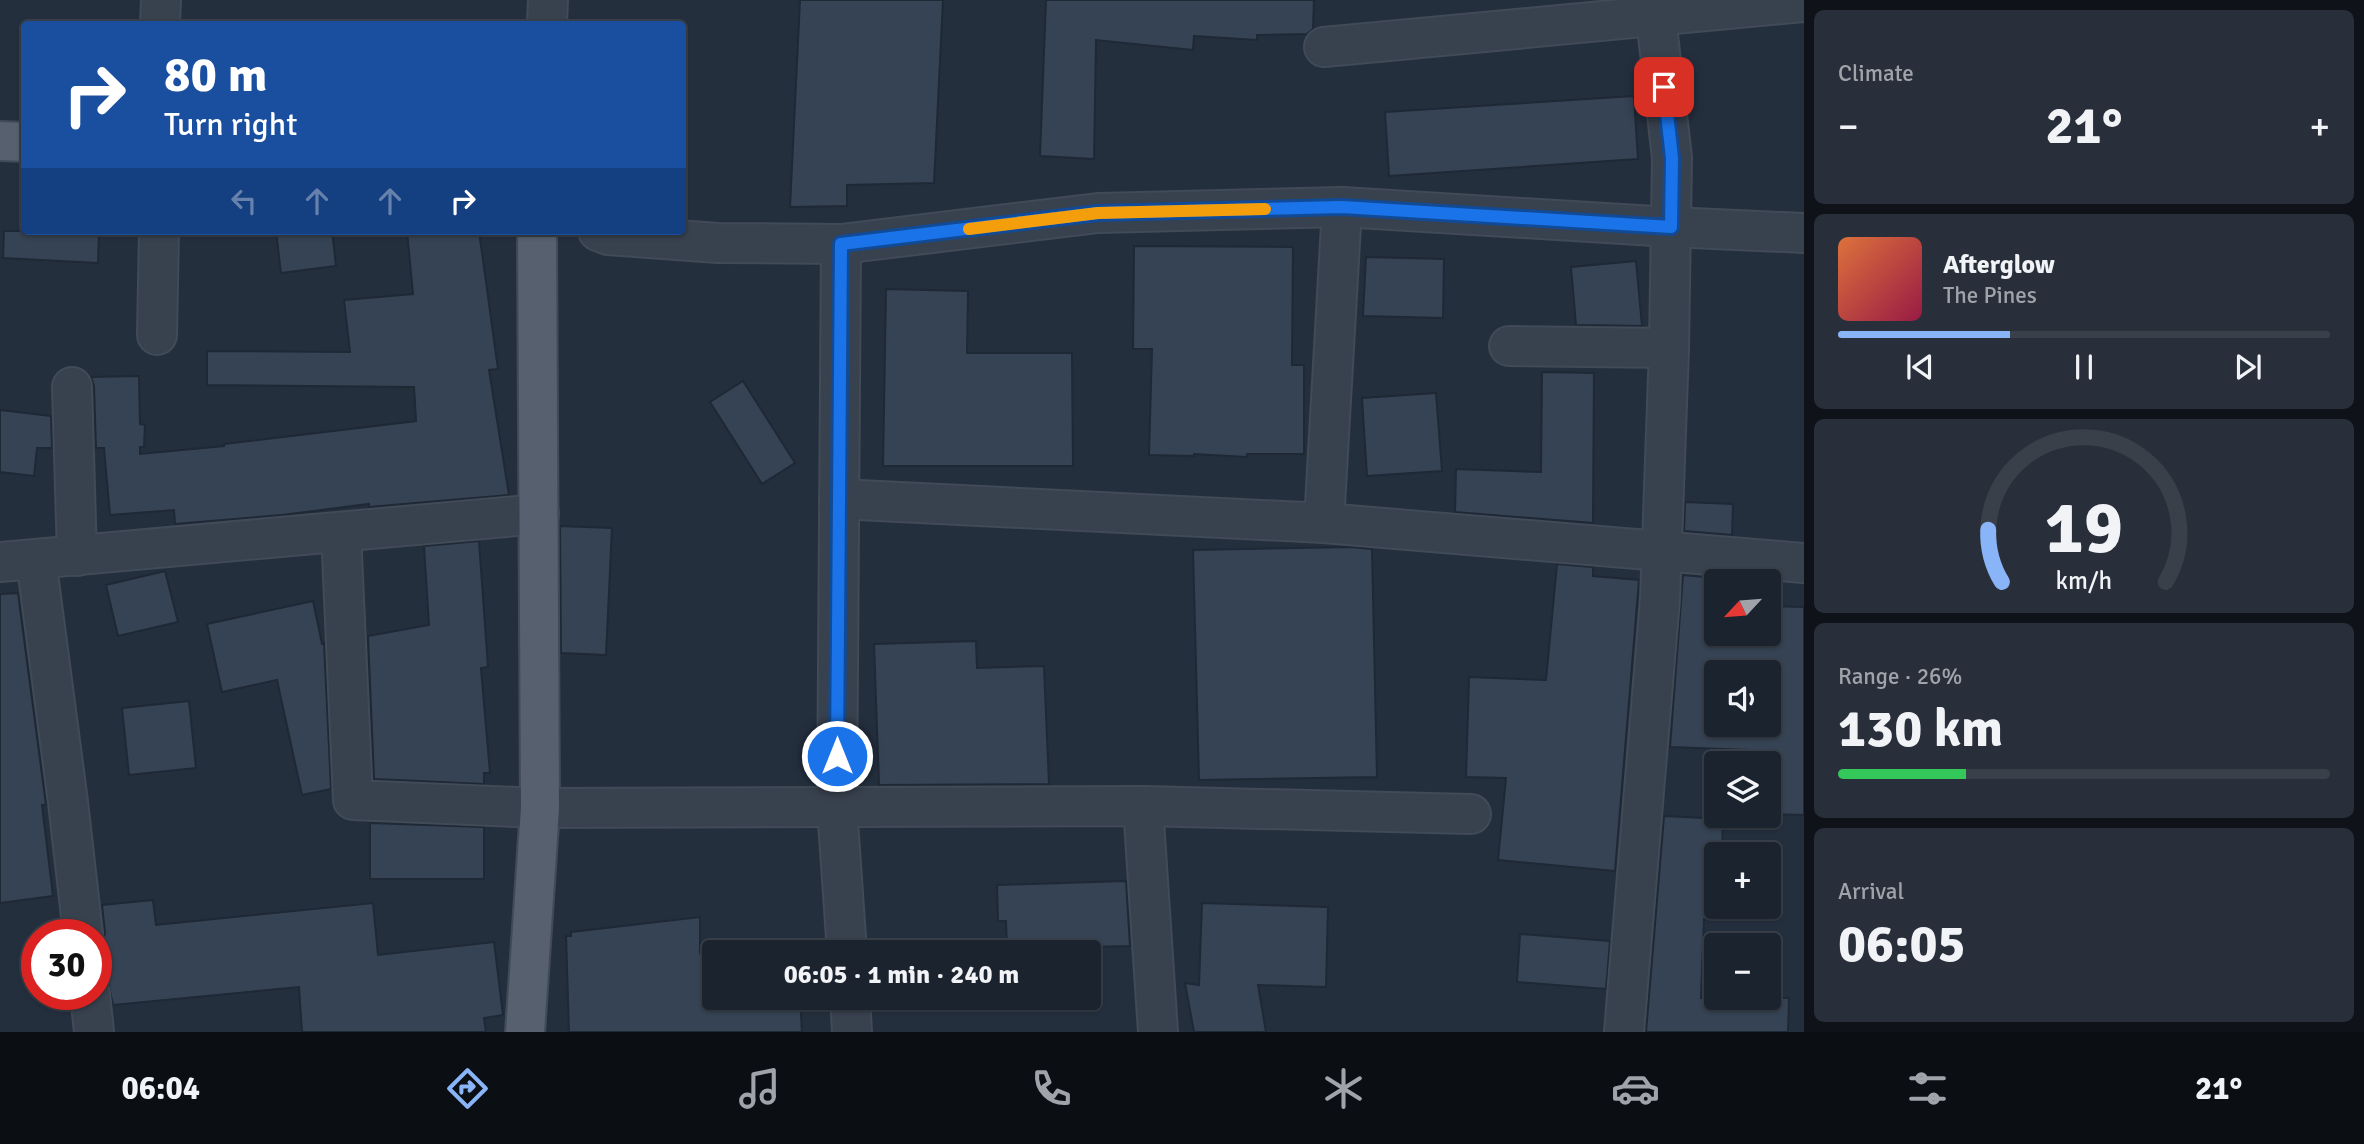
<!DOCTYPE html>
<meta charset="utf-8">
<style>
:root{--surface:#1b232e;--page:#282f3a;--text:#f1f3f6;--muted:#a0a4aa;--line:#39404a;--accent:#8ab4f8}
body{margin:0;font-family:Signika,sans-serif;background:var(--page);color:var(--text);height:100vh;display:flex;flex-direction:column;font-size:26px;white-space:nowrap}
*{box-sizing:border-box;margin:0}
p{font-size:23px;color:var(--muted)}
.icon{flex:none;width:38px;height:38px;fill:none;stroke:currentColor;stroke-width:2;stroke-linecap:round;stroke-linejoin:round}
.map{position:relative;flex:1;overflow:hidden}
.side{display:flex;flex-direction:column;gap:10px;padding:10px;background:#0f1319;width:560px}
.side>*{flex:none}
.top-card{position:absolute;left:21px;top:21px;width:665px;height:214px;border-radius:7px;box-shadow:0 2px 5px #0004,0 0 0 2px var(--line);background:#1a4fa0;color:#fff;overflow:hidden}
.needle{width:46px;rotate:244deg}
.controls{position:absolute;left:1704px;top:569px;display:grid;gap:14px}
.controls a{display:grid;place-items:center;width:77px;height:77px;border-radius:7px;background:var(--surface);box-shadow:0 2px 5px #0004,0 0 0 2px var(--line);font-size:35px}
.speed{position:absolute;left:21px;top:919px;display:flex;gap:14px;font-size:35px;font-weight:700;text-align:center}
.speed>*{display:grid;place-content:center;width:91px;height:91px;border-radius:50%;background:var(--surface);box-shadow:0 2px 5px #0004,0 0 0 2px var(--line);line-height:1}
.speed .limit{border:10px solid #d22;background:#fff;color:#111}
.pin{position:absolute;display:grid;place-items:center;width:60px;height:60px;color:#fff;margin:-30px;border-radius:14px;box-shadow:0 4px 10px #0006}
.me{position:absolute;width:77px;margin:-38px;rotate:0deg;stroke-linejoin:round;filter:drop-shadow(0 0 5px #0008)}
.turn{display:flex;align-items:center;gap:24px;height:147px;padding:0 28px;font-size:32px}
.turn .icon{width:91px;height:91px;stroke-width:2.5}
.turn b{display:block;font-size:49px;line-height:60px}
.lanes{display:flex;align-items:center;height:66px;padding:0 28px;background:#0003;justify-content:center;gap:35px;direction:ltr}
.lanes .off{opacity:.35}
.big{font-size:52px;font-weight:700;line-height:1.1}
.side .tile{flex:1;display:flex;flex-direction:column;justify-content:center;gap:10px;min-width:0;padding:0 24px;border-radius:10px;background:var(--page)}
.side .dial{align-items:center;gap:0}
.dial svg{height:182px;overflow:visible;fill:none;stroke:var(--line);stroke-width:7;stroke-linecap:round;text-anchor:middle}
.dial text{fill:var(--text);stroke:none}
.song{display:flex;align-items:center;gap:21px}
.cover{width:84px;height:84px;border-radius:10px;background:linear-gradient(135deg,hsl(20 70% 55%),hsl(340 70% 35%))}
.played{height:7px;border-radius:4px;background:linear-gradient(90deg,var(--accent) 35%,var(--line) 35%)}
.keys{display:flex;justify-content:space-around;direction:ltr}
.heat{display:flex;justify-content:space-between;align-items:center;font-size:38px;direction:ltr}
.charge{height:10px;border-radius:5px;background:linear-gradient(90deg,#34c759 26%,var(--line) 0)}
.trip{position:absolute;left:702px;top:940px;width:399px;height:70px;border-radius:7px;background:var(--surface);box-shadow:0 2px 5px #0004,0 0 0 2px var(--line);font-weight:700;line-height:70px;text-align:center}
.tab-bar{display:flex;height:112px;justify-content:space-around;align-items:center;background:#0b0e12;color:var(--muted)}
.tab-bar .icon{width:49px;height:49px}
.tab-bar .active{color:var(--accent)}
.tab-bar b{font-size:32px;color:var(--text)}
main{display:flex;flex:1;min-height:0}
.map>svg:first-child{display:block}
.building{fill:#364354;stroke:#1f2835;stroke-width:2;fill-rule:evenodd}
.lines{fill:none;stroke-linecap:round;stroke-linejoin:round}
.minor-casing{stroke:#414a57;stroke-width:42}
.major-casing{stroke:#414a57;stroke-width:42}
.minor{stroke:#38414e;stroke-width:38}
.major{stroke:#56606e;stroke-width:38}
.route-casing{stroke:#114b97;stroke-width:18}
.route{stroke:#1a73e8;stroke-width:12}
.slow{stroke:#f59e0b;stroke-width:12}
</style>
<main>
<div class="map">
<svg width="1804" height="1032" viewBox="0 0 1804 1032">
<rect width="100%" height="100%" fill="#242f3e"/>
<!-- building -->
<g class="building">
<path d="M 800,0 L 943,0 L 934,183 L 847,185 L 847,206 L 790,207 Z"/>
<path d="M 1046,0 L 1314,0 L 1313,29 L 1307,34 L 1257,35 L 1257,40 L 1194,36 L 1193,50 L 1096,40 L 1094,159 L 1040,156 Z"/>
<path d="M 1634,96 L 1638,159 L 1389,176 L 1385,112 Z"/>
<path d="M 4,231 L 99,231 L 98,263 L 3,258 Z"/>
<path d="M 276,231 L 332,231 L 336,266 L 281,273 Z"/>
<path d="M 407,231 L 479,231 L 498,369 L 489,370 L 509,495 L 369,507 L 369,504 L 282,515 L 175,524 L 174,510 L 110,515 L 104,448 L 96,448 L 94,386 L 91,377 L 139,376 L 140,424 L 145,425 L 144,447 L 140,447 L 140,454 L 224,446 L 224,444 L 416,421 L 414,387 L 207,385 L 207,351 L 350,352 L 344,300 L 413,294 Z"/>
<path d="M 1134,246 L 1293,247 L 1292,365 L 1304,365 L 1304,454 L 1247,454 L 1247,457 L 1194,454 L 1194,456 L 1149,455 L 1152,349 L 1133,349 Z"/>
<path d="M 1366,257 L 1444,259 L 1443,318 L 1363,316 Z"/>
<path d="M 1636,261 L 1642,326 L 1576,325 L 1571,267 Z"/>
<path d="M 886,289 L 968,291 L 967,353 L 1072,353 L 1073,466 L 883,466 Z"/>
<path d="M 1542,372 L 1594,373 L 1593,523 L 1455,512 L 1456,469 L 1541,472 Z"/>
<path d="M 743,381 L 795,463 L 762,484 L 710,402 Z"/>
<path d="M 1436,393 L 1442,471 L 1367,476 L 1362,398 Z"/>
<path d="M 0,410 L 51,416 L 52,448 L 37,448 L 34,476 L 0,472 Z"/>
<path d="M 1685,502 L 1733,504 L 1732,535 L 1684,531 Z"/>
<path d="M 560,526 L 612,528 L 606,655 L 561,653 Z"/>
<path d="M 479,541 L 488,667 L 481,668 L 490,773 L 484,773 L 484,784 L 374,779 L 368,636 L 429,625 L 424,546 Z"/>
<path d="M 1351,547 L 1372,549 L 1377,777 L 1199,780 L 1193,550 Z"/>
<path d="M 1557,564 L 1593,567 L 1593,576 L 1639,580 L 1615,871 L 1498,860 L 1506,778 L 1466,777 L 1469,677 L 1546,680 Z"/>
<path d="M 165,571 L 178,622 L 118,636 L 106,585 Z"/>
<path d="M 1683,575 L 1717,578 L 1717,634 L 1769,634 L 1769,606 L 1804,607 L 1804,815 L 1769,814 L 1769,763 L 1748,763 L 1748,750 L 1670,747 ZM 1717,672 L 1769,672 L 1769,724 L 1717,724 Z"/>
<path d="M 18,593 L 46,805 L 42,805 L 53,896 L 0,903 L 0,594 Z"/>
<path d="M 313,601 L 322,644 L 324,643 L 331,789 L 302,795 L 277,680 L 222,692 L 207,624 Z"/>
<path d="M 976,641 L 977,668 L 1044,666 L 1049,784 L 879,785 L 874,644 Z"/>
<path d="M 189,701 L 196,768 L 129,775 L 122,708 Z"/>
<path d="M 1664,816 L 1723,819 L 1722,854 L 1717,854 L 1717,906 L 1720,906 L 1720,920 L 1704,919 L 1701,998 L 1789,998 L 1788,1032 L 1646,1032 Z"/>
<path d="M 370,823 L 484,827 L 484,879 L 370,879 Z"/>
<path d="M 1126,881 L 1130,946 L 1007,949 L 1006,921 L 998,921 L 997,885 Z"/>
<path d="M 153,900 L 156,925 L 373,903 L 378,955 L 494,942 L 503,1015 L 484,1018 L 486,1032 L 302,1032 L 299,987 L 113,1005 L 108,982 L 96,974 L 96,951 L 103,943 L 105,932 L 102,905 Z"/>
<path d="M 1202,903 L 1328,907 L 1326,987 L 1258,985 L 1266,1032 L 1194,1032 L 1185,983 L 1199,985 Z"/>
<path d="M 700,917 L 700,953 L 714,952 L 714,998 L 800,998 L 802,1032 L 569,1032 L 566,936 L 571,936 L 571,932 Z"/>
<path d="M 1520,934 L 1610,941 L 1606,989 L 1517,982 Z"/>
<path d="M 798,949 L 798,952 L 718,952 Z"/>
</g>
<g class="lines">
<defs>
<g id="minor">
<path d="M 160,24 L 161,0"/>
<path d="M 547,24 L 548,0"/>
<path d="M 1324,47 L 1804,2"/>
<path d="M 598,231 L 608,235 L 718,243 L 841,244 L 1098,213 L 1342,207 L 1671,227 L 1804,233"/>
<path d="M 841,244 L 837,807 L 847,952"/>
<path d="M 157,335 L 159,231"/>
<path d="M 1509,346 L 1669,348"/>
<path d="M 72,387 L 77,556"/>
<path d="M 839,499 L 1324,523 L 1804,563"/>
<path d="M 1324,523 L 1342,207"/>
<path d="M 341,532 L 353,800 L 540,808 L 1143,806 L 1471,814"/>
<path d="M 36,559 L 68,802 L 83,934"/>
<path d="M 0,562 L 539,514"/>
<path d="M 1143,806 L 1158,1032"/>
<path d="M 90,994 L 94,1032"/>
<path d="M 850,998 L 852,1032"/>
<path d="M 1624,1032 L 1660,599 L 1669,348 L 1672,158 L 1654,0"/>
</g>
<g id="major">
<path d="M 0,141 L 24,142"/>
<path d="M 525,1032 L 540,808 L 537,231"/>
</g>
</defs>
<!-- minor casing -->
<use href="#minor" class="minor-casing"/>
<!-- major casing -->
<use href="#major" class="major-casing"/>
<!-- minor -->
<use href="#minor" class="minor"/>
<!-- major -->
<use href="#major" class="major"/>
</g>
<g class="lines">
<defs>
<path id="route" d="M 837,756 L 841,244 L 1098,213 L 1342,207 L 1671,227 L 1672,158 L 1664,87"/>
</defs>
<!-- route casing -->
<use href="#route" class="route-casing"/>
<!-- route -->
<use href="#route" class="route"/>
<!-- slow -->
<path class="slow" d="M 969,229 L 1098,213 L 1265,209"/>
</g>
</svg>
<div class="controls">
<a><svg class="needle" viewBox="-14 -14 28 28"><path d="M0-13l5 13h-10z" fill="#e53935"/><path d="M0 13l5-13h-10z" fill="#a0a4aa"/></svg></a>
<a><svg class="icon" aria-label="sound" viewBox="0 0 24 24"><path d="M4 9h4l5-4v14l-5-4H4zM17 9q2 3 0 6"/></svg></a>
<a><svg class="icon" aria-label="layers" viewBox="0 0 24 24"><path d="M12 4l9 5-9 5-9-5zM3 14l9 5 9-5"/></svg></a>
<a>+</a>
<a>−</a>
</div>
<div class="speed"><div class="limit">30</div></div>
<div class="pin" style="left:1664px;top:87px;background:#d93025"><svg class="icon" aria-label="arrive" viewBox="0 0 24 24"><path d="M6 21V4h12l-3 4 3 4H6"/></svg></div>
<svg class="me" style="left:837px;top:756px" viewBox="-20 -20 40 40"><circle r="17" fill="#1a73e8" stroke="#fff" stroke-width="3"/><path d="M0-11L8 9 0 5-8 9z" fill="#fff"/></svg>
<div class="trip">06:05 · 1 min · 240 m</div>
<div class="top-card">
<div class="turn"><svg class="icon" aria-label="right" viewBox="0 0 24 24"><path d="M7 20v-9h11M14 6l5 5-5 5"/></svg><div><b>80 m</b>Turn right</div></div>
<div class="lanes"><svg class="icon off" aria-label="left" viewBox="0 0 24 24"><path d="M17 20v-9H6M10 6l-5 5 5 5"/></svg><svg class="icon off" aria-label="ahead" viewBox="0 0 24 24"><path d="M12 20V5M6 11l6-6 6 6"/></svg><svg class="icon off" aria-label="ahead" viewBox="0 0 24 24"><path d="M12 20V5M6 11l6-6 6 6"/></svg><svg class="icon" aria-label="right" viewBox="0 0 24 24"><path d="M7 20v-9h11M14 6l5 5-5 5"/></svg></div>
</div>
</div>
<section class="side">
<div class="tile"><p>Climate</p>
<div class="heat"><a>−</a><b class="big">21°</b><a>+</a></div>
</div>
<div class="tile">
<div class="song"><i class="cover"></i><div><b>Afterglow</b><p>The Pines</p></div></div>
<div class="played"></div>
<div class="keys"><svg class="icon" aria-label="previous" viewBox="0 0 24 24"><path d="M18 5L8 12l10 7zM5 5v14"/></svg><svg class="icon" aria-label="pause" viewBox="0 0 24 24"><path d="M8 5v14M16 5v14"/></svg><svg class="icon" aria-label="next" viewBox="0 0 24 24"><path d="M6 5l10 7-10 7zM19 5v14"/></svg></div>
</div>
<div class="tile dial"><svg viewBox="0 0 100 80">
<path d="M14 69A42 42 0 1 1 86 69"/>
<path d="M14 69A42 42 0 0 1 8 46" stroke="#8ab4f8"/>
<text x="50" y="56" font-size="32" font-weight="700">19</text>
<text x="50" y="72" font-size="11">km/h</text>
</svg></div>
<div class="tile"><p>Range · 26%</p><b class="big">130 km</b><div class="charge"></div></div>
<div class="tile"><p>Arrival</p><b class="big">06:05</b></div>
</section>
</main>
<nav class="tab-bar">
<b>06:04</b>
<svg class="icon active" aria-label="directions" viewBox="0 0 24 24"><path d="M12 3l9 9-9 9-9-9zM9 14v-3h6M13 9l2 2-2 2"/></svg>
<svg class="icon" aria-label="music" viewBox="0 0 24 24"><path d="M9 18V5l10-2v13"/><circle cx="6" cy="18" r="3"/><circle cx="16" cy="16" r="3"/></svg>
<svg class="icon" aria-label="phone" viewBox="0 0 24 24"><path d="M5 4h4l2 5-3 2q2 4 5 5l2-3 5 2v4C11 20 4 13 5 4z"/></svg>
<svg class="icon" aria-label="climate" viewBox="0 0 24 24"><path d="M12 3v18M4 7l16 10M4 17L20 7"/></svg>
<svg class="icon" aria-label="car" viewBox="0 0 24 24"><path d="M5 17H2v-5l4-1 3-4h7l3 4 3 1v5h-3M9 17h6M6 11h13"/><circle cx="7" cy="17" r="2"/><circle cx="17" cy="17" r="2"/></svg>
<svg class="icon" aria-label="filters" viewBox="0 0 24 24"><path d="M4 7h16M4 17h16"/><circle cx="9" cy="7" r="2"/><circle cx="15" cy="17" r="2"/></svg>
<b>21°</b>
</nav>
